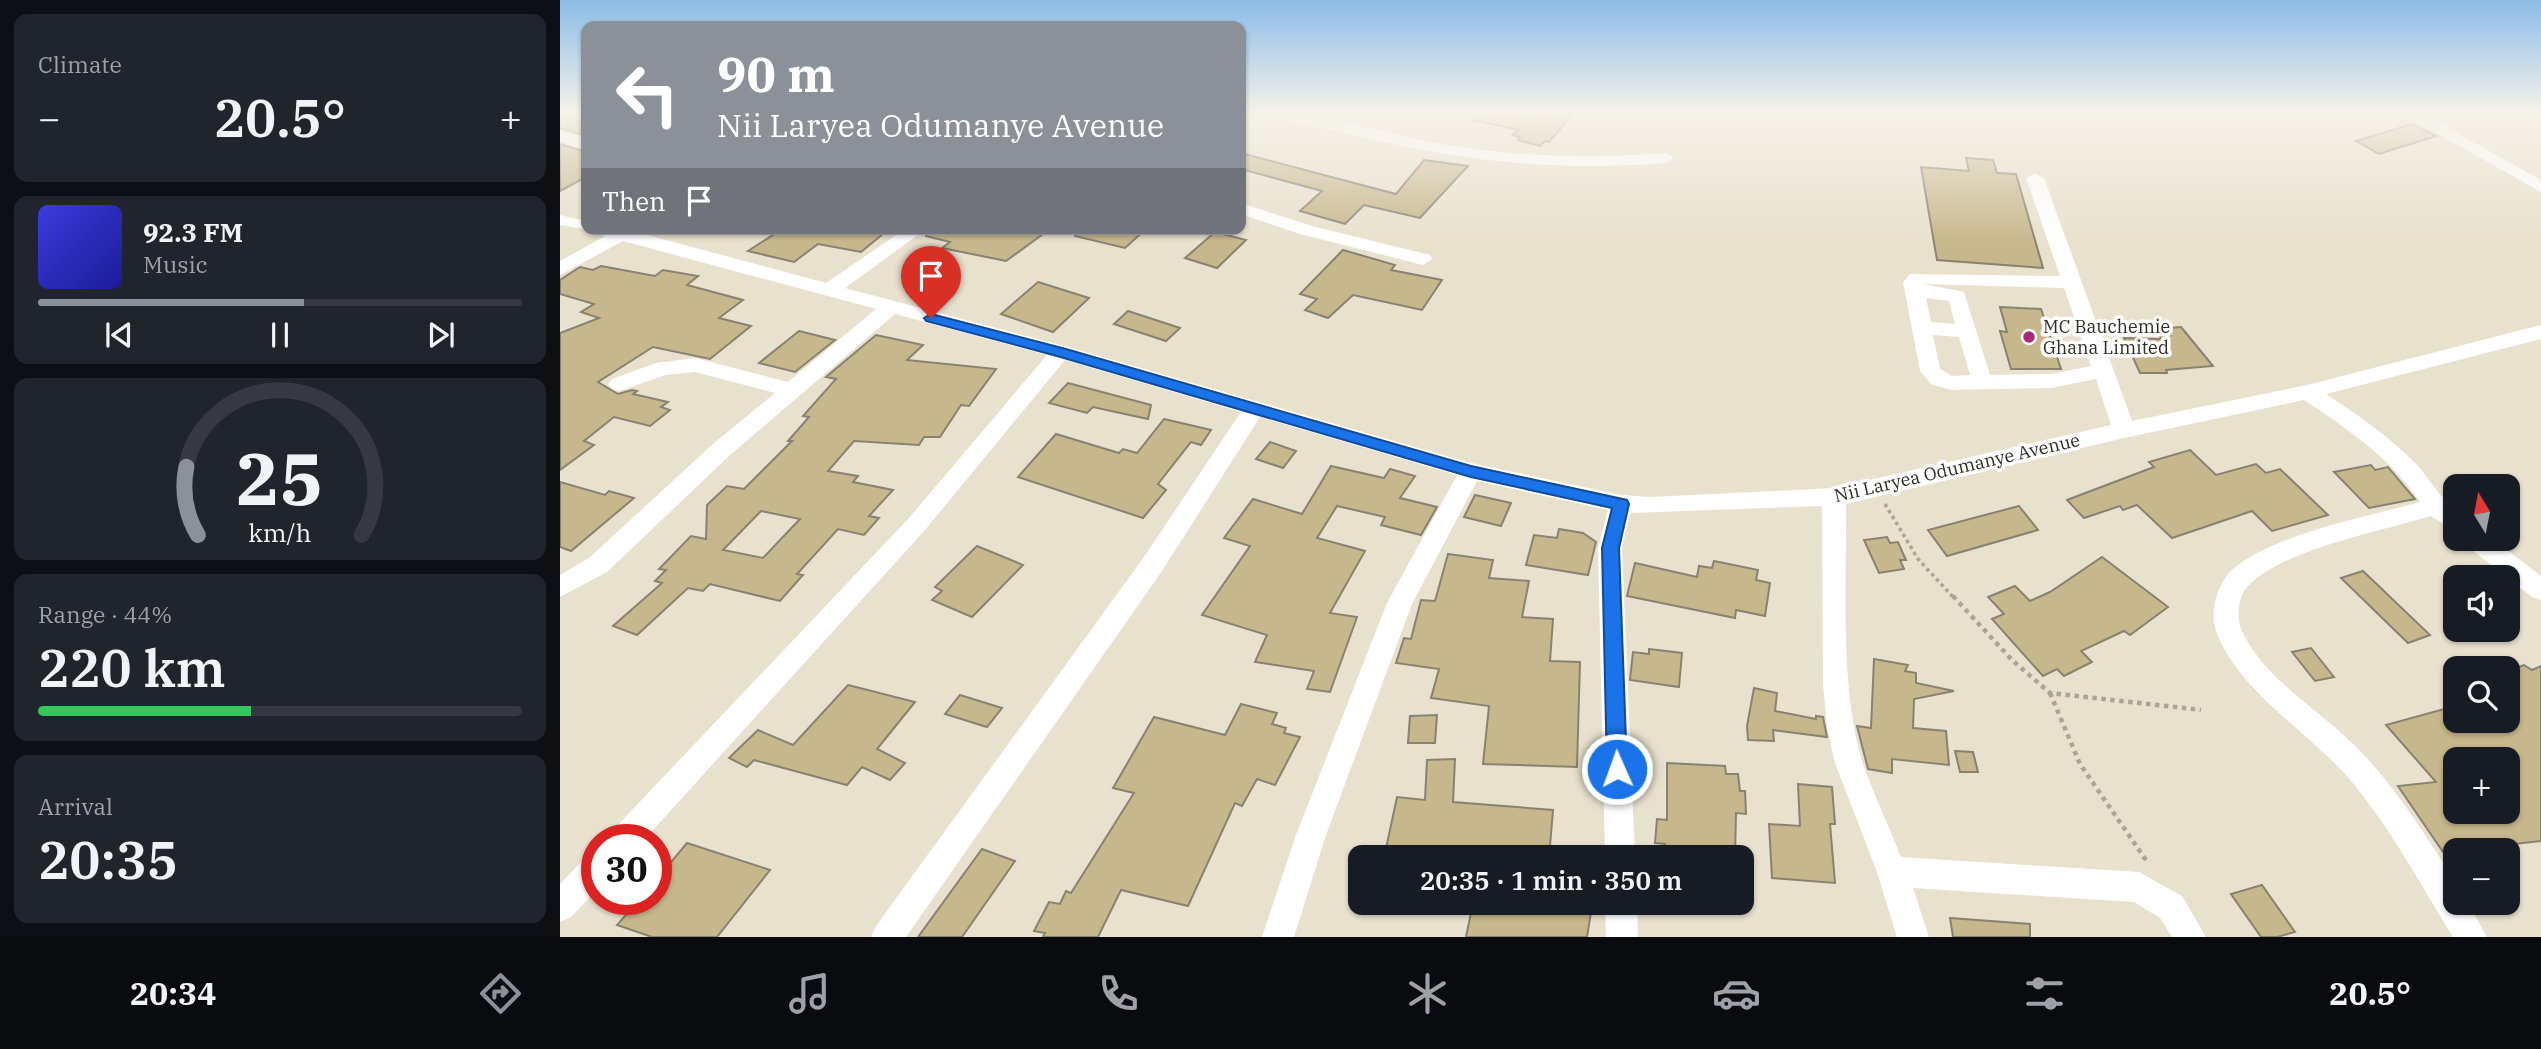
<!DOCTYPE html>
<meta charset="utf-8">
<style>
:root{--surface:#171b24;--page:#20242c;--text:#f1f3f6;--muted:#9ea1a6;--line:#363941;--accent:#8c9099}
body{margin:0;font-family:"IBM Plex Serif",serif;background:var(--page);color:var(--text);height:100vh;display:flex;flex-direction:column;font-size:26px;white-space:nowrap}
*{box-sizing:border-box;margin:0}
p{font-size:23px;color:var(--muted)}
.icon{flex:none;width:38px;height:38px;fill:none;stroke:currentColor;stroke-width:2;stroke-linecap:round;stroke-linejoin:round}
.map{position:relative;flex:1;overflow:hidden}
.side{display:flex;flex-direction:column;gap:14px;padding:14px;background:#0d0f14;width:560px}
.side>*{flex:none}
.top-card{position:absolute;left:21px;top:21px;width:665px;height:214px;border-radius:14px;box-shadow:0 2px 5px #0004;background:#8c9099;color:#fff;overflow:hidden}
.needle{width:46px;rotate:350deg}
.buttons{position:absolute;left:1883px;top:474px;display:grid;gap:14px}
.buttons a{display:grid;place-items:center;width:77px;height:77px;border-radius:14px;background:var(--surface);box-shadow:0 2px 5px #0004;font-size:35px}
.speed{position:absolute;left:21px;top:824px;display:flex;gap:14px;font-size:35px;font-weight:700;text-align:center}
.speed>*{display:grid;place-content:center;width:91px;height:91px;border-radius:50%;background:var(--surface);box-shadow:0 2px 5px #0004;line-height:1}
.speed .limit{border:10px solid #d22;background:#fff;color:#111}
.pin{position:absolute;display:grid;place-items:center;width:60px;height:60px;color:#fff;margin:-72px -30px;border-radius:50% 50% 50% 0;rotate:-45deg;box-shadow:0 0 7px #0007}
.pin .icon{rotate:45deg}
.me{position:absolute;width:77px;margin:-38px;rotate:358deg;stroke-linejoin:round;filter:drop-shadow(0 0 5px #0008)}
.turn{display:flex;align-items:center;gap:24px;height:147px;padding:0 21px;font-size:32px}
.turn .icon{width:91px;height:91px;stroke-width:2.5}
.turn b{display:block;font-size:49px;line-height:60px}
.then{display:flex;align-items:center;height:66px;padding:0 21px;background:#0003;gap:14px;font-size:26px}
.big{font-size:52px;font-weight:600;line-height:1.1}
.side .widget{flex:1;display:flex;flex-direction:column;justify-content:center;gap:10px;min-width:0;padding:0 24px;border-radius:14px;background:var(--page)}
.side .dial{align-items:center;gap:0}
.dial svg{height:182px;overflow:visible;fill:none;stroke:var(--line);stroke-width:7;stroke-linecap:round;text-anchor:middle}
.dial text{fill:var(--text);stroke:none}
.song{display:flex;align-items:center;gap:21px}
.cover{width:84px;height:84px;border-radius:10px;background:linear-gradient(135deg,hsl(240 70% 55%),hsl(240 70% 35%))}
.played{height:7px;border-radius:4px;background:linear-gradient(90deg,var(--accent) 55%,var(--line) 55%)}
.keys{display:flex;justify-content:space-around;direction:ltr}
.heat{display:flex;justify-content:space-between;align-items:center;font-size:38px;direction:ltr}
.charge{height:10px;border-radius:5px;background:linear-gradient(90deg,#34c759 44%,var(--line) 0)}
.trip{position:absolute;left:788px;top:845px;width:406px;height:70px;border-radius:14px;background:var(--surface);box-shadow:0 2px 5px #0004;font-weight:600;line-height:70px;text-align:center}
.tabs{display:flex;height:112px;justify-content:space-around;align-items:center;background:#090b0e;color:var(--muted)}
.tabs .icon{width:49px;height:49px}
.tabs .selected{color:var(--accent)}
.tabs b{font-size:32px;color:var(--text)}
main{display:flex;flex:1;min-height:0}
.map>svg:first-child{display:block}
.building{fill:#c7b78c;stroke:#888271;stroke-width:2;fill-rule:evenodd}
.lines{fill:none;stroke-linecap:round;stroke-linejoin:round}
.path-far1{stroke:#aaa596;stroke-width:3.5;stroke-dasharray:3.5 3.5;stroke-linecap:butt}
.path{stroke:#aaa596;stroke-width:4.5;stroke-dasharray:4.5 4.5;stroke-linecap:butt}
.minor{fill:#fff;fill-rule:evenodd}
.route{fill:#1a73e8;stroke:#114b97;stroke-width:2}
.poi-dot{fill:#ab2a77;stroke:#fff;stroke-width:2.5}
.labels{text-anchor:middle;stroke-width:7;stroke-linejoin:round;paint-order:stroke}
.poi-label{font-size:18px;fill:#2e2c25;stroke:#fff;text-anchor:start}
.street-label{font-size:18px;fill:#2e2c25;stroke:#fff}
</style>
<main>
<section class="side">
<div class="widget"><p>Climate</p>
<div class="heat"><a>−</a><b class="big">20.5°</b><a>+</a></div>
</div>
<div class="widget">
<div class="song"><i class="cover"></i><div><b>92.3 FM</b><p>Music</p></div></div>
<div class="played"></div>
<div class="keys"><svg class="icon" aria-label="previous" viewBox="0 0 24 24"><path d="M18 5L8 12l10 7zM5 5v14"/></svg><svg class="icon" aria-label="pause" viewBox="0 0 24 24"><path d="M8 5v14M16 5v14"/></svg><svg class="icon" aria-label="next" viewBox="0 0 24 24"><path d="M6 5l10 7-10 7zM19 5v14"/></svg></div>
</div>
<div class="widget dial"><svg viewBox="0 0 100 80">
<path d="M14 69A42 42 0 1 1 86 69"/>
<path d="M14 69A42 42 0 0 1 9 39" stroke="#8c9099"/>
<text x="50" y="56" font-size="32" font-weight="700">25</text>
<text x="50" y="72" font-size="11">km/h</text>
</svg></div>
<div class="widget"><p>Range · 44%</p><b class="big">220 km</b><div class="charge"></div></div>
<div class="widget"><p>Arrival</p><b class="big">20:35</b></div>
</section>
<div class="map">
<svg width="1981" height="937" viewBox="0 0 1981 937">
<rect width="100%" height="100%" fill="#e8e1ce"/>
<!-- building -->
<g class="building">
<path d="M 0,112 L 26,112 L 26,136 L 0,128 Z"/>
<path d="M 915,112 L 1015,112 L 989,142 L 985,141 L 980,146 L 958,140 L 960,137 L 953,135 L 958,130 L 914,120 Z"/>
<path d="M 1852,124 L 1876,136 L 1819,154 L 1796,141 Z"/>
<path d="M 0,144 L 26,152 L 26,177 L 0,191 Z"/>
<path d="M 681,153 L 836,194 L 864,160 L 908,166 L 860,218 L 804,205 L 785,224 L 740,211 L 762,191 L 681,169 Z"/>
<path d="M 1406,158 L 1433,160 L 1437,173 L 1456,174 L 1483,268 L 1377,260 L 1361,167 L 1409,171 Z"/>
<path d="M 222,229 L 329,229 L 301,252 L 258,244 L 234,262 L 188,251 Z"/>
<path d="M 369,229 L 490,229 L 446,261 L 382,248 L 390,242 L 366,236 Z"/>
<path d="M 516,229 L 586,229 L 565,248 L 515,236 Z"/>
<path d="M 655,232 L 686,240 L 657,268 L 625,258 Z"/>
<path d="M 783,250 L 835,265 L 831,270 L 882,280 L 862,310 L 793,295 L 768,318 L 745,310 L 757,299 L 740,294 Z"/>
<path d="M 41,266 L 95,276 L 103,270 L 138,276 L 127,285 L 183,300 L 159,318 L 191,326 L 150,359 L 93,347 L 38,382 L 58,394 L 72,390 L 77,391 L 73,394 L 108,402 L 101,407 L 110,410 L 90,426 L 54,417 L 24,441 L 34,445 L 0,470 L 0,333 L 39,318 L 21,312 L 34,304 L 0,294 L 0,280 L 20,267 L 33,270 Z"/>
<path d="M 478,282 L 529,298 L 493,332 L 441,314 Z"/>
<path d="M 1440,307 L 1481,309 L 1501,369 L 1451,369 L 1440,331 L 1447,332 Z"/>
<path d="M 568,311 L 620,328 L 606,341 L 554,324 Z"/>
<path d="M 1621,327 L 1653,366 L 1606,370 L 1607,373 L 1580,373 L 1564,338 L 1602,339 L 1594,329 Z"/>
<path d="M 239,331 L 275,340 L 235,372 L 199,363 Z"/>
<path d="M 316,335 L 363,345 L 347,360 L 436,369 L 409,406 L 401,405 L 380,437 L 364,437 L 359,445 L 294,441 L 268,471 L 298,476 L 293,482 L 333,490 L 309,516 L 319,518 L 304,535 L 278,529 L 237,574 L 243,575 L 220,601 L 150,584 L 143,591 L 128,588 L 77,635 L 53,626 L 102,583 L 95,581 L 106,570 L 99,569 L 131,536 L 146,539 L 147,505 L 167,486 L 184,489 L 232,441 L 228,441 L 249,417 L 243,416 L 276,379 L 266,377 ZM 201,511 L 240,519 L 203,558 L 163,550 Z"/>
<path d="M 508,383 L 591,405 L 588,419 L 533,407 L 527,413 L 489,403 Z"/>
<path d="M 604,419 L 651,430 L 641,445 L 631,442 L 598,484 L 606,490 L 583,518 L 458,477 L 496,434 L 559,453 L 563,449 L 577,453 Z"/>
<path d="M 710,442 L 736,451 L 723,468 L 696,459 Z"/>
<path d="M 1630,450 L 1656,475 L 1696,464 L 1706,473 L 1720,469 L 1768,515 L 1712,531 L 1692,511 L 1612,538 L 1577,505 L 1563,510 L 1560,506 L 1524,518 L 1507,500 L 1594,467 L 1589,462 Z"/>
<path d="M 1811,465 L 1815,470 L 1828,467 L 1855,499 L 1809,508 L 1774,472 Z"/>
<path d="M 771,466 L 824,478 L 830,469 L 855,476 L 840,498 L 877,507 L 861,535 L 821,525 L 825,517 L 777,506 L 757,538 L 805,551 L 770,613 L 797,617 L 770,692 L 747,689 L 754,671 L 695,662 L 707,635 L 642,615 L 690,546 L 664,538 L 693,499 L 742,514 Z"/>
<path d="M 0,482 L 45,495 L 49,491 L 74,498 L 11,551 L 0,547 Z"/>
<path d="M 915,495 L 951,503 L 941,526 L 904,517 Z"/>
<path d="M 1459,506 L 1478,530 L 1387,556 L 1368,530 Z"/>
<path d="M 999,529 L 1023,533 L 1036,542 L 1028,575 L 966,565 L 974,535 L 997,538 Z"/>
<path d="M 1327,537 L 1330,543 L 1338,542 L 1346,560 L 1340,560 L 1344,569 L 1319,573 L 1304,540 Z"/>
<path d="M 417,546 L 463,565 L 412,617 L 372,600 L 382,591 L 375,587 Z"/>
<path d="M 888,554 L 933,560 L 929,578 L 969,581 L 962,617 L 993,619 L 990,661 L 1020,662 L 1017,767 L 923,764 L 929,706 L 871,698 L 879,669 L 836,663 L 844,638 L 851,639 L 861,600 L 875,601 Z"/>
<path d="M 1542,557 L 1608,607 L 1570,635 L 1564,631 L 1521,651 L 1532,662 L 1504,676 L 1497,669 L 1483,676 L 1432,619 L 1444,614 L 1428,597 L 1455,586 L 1470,601 L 1490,592 Z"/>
<path d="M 1154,561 L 1198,570 L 1196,580 L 1210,583 L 1205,616 L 1176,610 L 1175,618 L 1067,596 L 1075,563 L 1137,577 L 1139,566 L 1152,568 Z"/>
<path d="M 1803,571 L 1870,635 L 1848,643 L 1781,578 Z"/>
<path d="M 1751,648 L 1774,677 L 1755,681 L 1732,652 Z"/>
<path d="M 1089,649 L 1122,653 L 1119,687 L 1070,680 L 1073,652 L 1089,654 Z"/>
<path d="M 1314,659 L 1348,665 L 1345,671 L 1356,673 L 1356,683 L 1394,691 L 1354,699 L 1353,728 L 1386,731 L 1389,765 L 1332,759 L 1332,773 L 1308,769 L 1297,726 L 1311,728 Z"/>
<path d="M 1964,665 L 1972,670 L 1981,666 L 1981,841 L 1883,852 L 1838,786 L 1876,782 L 1826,725 L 1895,706 L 1895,721 L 1948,721 L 1948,671 ZM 1948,751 L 1948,812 L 1895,812 L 1895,760 L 1919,760 Z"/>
<path d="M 288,685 L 355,702 L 317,749 L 345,763 L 330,780 L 302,767 L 287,785 L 194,760 L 187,767 L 169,758 L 198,730 L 233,745 Z"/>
<path d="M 1194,688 L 1217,693 L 1215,711 L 1256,719 L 1256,716 L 1263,717 L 1267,737 L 1213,730 L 1214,741 L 1188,740 L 1187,726 Z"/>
<path d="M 400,695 L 442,708 L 427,727 L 385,714 Z"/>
<path d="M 681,704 L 717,713 L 712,724 L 726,728 L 724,733 L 740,737 L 715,785 L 697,779 L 682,806 L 675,803 L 628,906 L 561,890 L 538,937 L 483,937 L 485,933 L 474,931 L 489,902 L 500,904 L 506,891 L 511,893 L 574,793 L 553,788 L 594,717 L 665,735 Z"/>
<path d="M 877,715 L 875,743 L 848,743 L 850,716 Z"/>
<path d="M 1395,751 L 1413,752 L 1418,772 L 1400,772 Z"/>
<path d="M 895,759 L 893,802 L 993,810 L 989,858 L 824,858 L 837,797 L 865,800 L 867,760 Z"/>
<path d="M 1107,763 L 1165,766 L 1166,774 L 1178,774 L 1180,791 L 1185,791 L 1186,814 L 1176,813 L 1175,858 L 1104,858 L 1105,844 L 1095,843 L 1097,819 L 1107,820 Z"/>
<path d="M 1238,784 L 1272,787 L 1275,824 L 1270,824 L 1275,883 L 1212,878 L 1209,824 L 1240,826 Z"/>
<path d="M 127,843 L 210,870 L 157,937 L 92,937 L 57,925 L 79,900 L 96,900 L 96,880 Z"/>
<path d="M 422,849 L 455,861 L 402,937 L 358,937 Z"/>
<path d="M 1702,885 L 1735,932 L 1717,937 L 1701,937 L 1671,894 Z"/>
<path d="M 913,903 L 1014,903 L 1032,906 L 1027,937 L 906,937 Z"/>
<path d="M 1390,918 L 1470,924 L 1470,937 L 1393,937 Z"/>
</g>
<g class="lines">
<!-- path-far1 -->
<path class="path-far1" d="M 1325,504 L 1358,559 L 1394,598"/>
<!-- path -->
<g class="path">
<path d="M 1393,596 L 1452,660 L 1490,693 L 1641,710"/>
<path d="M 1490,693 L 1520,764 L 1588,863"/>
</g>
<!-- minor -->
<g class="minor">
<path d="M 712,112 C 766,112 818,132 870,142 C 950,157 1026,159 1106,153 L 1114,158 L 1106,163 C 984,172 892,160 773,130 C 756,126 725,124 712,112 Z"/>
<path d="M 1840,112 L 1860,112 L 1981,180 L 1981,192 Z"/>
<path d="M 0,130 L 26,139 L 26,150 L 0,141 Z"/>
<path d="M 1475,173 L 1484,178 L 1572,421 L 1747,385 L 1981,325 L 1981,339 L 1766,394 C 1798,415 1830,437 1856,464 C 1870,479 1879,497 1895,509 L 1895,531 L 1871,516 C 1822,531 1724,549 1688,586 C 1678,596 1676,619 1682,631 C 1703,677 1755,707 1790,741 C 1821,770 1846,806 1869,841 C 1883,863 1895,876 1895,903 L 1908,903 L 1927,937 L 1893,937 C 1859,882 1828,823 1785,774 C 1743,728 1682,693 1657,634 C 1649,614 1656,585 1672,570 C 1712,534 1807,517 1860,502 C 1831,458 1786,428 1744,400 L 1564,438 L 1286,504 C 1287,583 1279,688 1303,764 C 1314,795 1329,826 1341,857 L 1579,872 L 1622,896 L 1646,937 L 1612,937 L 1600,918 L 1574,902 L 1353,888 L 1369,937 L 1337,937 L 1317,872 L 1275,763 L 1267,727 L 1263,685 L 1262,506 L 1070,513 L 1062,548 L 1075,858 L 1045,858 L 1038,548 L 1048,510 L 917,481 L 852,604 L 766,835 L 734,937 L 702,937 L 736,835 L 827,603 L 897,475 L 700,417 L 602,571 L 346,937 L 311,937 L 316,926 L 584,557 L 681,412 L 505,360 L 365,530 L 84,840 L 49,840 L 53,830 L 349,518 L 487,355 L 335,314 L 169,456 L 47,572 L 0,597 L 0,575 L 29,558 L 153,444 L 215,393 L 135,372 L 106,375 L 59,391 L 52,389 L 48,384 L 52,379 L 96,363 L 135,358 L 228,382 L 316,309 L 63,241 L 0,275 L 0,261 L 45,236 L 31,230 L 0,225 L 0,215 L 26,221 L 26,229 L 65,229 L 266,283 L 345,229 L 366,229 L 285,288 L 508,347 L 911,463 L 1061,495 L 1091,497 L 1274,488 L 1551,425 L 1536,379 L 1491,388 L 1391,390 L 1371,384 L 1360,371 L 1343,282 L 1350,274 L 1500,276 L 1466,178 ZM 1363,284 L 1504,288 L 1531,366 L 1491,374 L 1430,375 L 1404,292 ZM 1366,298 L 1389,301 L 1395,324 L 1371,322 ZM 1373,335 L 1399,337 L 1410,375 L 1392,376 L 1380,369 Z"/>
<path d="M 681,203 L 752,226 L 870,255 L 872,259 L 863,265 L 740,234 L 681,214 Z"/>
<path d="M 1904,539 L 1933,539 L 1981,576 L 1981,600 L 1972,597 L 1907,546 Z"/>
<path d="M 37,853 L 37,890 L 11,917 L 0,922 L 0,884 L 26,857 Z"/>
<path d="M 1045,903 L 1077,903 L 1078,937 L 1046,937 Z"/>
</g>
</g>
<!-- sky -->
<linearGradient id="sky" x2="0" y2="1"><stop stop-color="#8bbce8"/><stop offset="0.46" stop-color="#f5f2e9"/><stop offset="1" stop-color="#f5f2e9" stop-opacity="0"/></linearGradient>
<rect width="1981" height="244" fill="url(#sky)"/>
<!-- route -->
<path class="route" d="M 371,314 L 506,349 L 911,466 L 1067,500 L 1069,504 L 1059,548 L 1067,769 L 1064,775 L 1057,778 L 1050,775 L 1047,769 L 1042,548 L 1052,508 L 911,477 L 497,356 L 366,321 L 364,318 Z"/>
<!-- markers -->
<circle class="poi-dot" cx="1469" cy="337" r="7"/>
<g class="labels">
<!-- poi labels -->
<g class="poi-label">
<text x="1483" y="333">MC Bauchemie<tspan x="1483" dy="21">Ghana Limited</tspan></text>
</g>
<!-- street labels -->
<g class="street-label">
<text transform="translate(1397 468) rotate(-13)" y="6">Nii Laryea Odumanye Avenue</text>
</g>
</g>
</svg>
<div class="buttons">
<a><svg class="needle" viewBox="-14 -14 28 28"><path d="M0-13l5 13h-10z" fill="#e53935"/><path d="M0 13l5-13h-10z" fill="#9ea1a6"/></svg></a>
<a><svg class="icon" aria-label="sound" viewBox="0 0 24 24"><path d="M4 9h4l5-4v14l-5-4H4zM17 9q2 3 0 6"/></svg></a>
<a><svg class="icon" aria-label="search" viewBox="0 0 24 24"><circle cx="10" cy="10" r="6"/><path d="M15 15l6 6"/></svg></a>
<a>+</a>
<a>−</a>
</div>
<div class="speed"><div class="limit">30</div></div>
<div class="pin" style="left:371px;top:318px;background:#d93025"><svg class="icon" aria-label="arrive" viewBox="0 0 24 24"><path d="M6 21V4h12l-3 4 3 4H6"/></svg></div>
<svg class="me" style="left:1057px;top:769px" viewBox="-20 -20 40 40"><circle r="17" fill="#1a73e8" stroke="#fff" stroke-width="3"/><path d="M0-11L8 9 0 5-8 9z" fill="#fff"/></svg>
<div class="trip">20:35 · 1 min · 350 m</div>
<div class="top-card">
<div class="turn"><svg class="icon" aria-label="left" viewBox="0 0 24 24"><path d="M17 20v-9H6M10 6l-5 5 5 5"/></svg><div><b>90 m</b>Nii Laryea Odumanye Avenue</div></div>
<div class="then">Then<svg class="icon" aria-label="arrive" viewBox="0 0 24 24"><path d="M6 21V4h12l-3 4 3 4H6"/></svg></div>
</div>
</div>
</main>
<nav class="tabs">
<b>20:34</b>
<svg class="icon selected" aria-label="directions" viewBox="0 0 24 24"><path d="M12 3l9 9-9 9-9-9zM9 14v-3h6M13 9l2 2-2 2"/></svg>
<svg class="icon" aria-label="music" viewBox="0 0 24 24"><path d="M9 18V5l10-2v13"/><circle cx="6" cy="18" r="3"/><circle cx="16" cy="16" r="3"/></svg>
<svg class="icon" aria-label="phone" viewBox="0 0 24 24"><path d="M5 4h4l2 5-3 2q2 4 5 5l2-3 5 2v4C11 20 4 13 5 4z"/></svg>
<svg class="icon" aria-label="climate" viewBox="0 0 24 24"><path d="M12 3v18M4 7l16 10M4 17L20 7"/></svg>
<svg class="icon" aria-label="car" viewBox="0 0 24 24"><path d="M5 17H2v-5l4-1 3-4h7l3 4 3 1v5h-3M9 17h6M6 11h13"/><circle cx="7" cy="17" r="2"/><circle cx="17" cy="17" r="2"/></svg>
<svg class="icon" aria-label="filters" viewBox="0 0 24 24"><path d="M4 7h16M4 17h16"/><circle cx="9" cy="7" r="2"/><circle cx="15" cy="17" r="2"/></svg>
<b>20.5°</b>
</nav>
